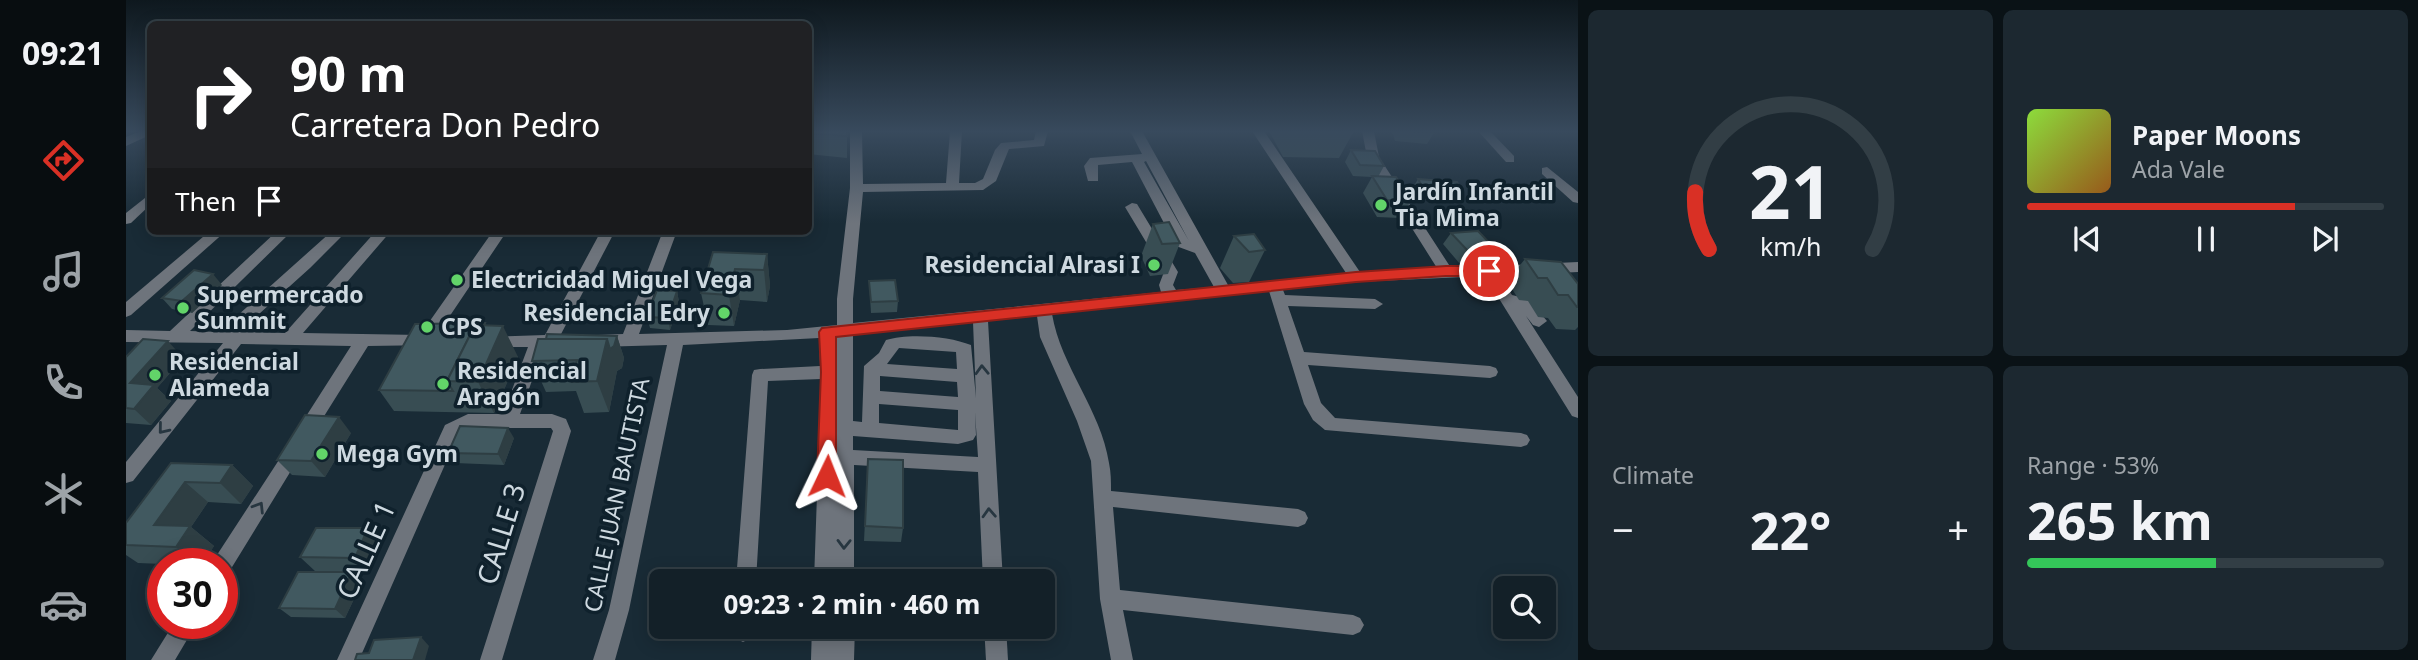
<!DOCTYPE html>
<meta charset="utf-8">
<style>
:root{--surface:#132028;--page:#1c2830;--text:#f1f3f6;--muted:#9da3a8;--line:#323e45;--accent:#d93025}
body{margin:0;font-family:"Noto Sans",sans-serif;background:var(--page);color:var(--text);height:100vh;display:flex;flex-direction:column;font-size:26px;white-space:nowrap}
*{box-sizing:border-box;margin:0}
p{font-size:23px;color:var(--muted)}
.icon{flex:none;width:38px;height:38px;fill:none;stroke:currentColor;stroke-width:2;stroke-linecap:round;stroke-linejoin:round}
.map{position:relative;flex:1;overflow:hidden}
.details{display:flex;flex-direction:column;gap:10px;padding:10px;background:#0a1216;width:840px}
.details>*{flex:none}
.guide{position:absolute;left:21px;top:21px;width:665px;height:214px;border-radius:10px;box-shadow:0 4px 18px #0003,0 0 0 2px var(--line);background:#202124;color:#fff;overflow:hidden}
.controls{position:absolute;left:1367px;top:576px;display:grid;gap:14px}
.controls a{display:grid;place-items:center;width:63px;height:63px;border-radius:10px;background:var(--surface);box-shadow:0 4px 18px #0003,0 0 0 2px var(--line);font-size:35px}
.speed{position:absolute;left:21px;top:548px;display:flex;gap:14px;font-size:35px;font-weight:700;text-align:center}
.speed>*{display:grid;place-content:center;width:91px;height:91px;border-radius:50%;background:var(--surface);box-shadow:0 4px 18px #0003,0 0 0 2px var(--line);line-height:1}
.speed .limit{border:10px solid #d22;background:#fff;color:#111}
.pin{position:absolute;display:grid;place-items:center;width:60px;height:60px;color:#fff;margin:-30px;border:4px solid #fff;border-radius:50%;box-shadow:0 2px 7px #0007}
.me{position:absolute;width:77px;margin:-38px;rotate:2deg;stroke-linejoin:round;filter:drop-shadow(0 0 5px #0008)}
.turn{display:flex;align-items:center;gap:24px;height:147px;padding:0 28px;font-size:32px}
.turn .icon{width:91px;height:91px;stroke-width:2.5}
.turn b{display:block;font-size:49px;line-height:60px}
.then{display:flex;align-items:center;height:66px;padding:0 28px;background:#0003;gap:14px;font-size:26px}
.big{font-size:52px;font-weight:700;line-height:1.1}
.details .card{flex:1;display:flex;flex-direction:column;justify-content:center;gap:10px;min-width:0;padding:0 24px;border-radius:10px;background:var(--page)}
.details .dial{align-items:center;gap:0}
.dial svg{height:182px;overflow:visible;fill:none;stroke:var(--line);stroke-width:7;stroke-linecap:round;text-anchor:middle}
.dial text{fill:var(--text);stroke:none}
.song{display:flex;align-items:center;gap:21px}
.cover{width:84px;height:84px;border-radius:10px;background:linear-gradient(135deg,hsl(90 70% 55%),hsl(30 70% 35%))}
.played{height:7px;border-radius:4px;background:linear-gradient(90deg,var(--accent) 75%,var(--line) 75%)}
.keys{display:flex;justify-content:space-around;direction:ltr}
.heat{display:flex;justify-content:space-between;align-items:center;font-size:38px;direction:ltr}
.charge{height:10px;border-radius:5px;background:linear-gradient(90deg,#34c759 53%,var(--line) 0)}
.details .tiles{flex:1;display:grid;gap:10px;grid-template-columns:repeat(2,1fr)}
.trip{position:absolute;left:523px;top:569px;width:406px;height:70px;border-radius:10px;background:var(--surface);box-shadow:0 4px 18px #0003,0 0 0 2px var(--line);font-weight:700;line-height:70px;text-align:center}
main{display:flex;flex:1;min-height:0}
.tab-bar{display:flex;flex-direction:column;width:126px;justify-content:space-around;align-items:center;background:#080d10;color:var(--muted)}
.tab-bar .icon{width:49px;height:49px}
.tab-bar .current{color:var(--accent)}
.tab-bar b{font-size:32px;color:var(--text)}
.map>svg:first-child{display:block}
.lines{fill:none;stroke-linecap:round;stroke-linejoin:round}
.minor{fill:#6e747c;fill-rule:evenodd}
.wall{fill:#384d53}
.shaded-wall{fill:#2e3e43}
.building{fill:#415960;stroke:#2e3e43;stroke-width:2}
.oneway{stroke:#273640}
.route{fill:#d93025;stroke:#8d1f18;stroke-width:2}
.poi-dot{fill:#62d469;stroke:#0f212c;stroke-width:2.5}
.labels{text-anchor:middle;stroke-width:7;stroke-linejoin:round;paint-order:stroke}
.poi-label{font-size:23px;font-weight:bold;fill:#ced9e0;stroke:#0f212c;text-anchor:start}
.street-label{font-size:23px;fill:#ced9e0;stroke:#0f212c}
.near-street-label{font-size:28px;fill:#ced9e0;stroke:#0f212c}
</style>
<main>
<nav class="tab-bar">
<b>09:21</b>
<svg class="icon current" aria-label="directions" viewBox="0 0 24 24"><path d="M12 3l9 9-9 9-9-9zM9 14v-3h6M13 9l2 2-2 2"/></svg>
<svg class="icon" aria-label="music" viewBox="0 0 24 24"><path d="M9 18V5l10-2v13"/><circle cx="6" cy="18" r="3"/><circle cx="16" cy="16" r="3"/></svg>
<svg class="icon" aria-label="phone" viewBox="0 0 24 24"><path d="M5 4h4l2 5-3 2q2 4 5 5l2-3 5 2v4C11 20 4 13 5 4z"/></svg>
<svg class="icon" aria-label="climate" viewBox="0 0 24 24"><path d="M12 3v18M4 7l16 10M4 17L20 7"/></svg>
<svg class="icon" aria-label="car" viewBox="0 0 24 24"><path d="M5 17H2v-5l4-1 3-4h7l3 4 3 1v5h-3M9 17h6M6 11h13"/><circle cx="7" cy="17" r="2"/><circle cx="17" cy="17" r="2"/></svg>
</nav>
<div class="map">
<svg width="1452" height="660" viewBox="0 0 1452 660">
<rect width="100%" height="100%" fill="#192b36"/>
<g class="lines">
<!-- minor -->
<g class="minor">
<path d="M 15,131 L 24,131 L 24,135 L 0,146 L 0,137 Z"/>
<path d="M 724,131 L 736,131 L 737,184 L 820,183 L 824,131 L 836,131 L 833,183 L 849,183 L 857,179 L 869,150 L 875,143 L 908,140 L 910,131 L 922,131 L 918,146 L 883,149 L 870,181 L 857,190 L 737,192 L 727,299 L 727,323 L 1035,292 L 1033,285 L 1038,272 L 999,207 L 1006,203 L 1011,204 L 1052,272 L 1047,285 L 1050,290 L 1088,287 L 1069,253 L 1050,246 L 1006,162 L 972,165 L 972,181 L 962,181 L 958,166 L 964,158 L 1016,154 L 1004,131 L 1016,131 L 1102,285 L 1220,273 L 1126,131 L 1138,131 L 1234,272 L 1311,268 L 1241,157 L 1236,131 L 1248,131 L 1253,157 L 1325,268 L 1452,262 L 1452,272 L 1373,276 L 1386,295 L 1402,299 L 1421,321 L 1413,327 L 1407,325 L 1400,316 L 1452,397 L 1452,418 L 1446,416 L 1359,276 L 1230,282 L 1157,290 L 1159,295 L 1249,299 L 1257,304 L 1249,309 L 1162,306 L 1178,352 L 1364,366 L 1370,368 L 1372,372 L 1370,376 L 1364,378 L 1182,365 L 1195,403 L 1209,418 L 1395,433 L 1401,435 L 1404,440 L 1401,445 L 1395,447 L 1199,430 L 1187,420 L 1178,404 L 1143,291 L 926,314 C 935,367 975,410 983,463 C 985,472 985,482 985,491 L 1172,509 L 1179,512 L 1182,518 L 1179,524 L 1172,527 L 987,507 L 994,590 L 1227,615 L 1234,618 L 1238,625 L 1234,632 L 1227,635 L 997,610 L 1007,660 L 985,660 L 974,599 L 965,461 L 951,421 L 914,337 L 911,316 L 862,321 L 877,581 L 857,581 L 852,472 L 728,465 L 728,581 L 688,581 L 695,379 L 642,381 L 630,581 L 610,581 L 626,375 L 628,370 L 634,369 L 694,366 L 693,338 L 557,345 L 503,610 L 489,660 L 467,660 L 483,610 L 541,345 L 471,347 L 463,341 L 471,335 L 497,334 L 537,231 L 551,231 L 513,334 L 661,330 L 711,325 L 711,299 L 724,188 ZM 1020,161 L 1063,241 L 1018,162 ZM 847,322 L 850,398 L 845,345 C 824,336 781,333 760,340 L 753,353 L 738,366 L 736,422 L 727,421 L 727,335 ZM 709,337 L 711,337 L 711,361 ZM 773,348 L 830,352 L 831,369 L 761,364 ZM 754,376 L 831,382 L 832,397 L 754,391 ZM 753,404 L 832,410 L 832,430 L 753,423 ZM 849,412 L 852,457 L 727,450 L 727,436 L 832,444 L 847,440 L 850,435 Z"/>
<path d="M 1352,131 L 1364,131 L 1388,156 L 1388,162 L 1380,162 Z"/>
<path d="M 1421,167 L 1452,192 L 1452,203 L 1447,202 L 1416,174 L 1416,168 Z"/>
<path d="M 24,194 L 24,205 L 5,223 L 0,224 L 0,213 Z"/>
<path d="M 84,231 L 100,231 L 5,315 L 0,317 L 0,302 Z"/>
<path d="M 151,231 L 166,231 L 64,331 L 93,332 L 206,231 L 221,231 L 184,268 L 113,332 L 159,333 L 250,231 L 265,231 L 177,333 L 294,335 L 367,231 L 381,231 L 309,338 L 308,345 L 242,346 L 185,437 L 179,439 L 173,437 L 170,432 L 225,346 L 115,344 L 7,481 L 0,483 L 0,462 L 97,343 L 0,342 L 0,330 L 44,331 Z"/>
<path d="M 475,231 L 489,231 L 434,336 L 439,341 L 437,345 L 418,347 L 394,414 L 426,414 L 440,419 L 445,431 L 376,660 L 354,660 L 427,431 L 425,428 L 344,428 L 332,435 L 233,660 L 211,660 L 319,425 L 342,414 L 377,414 L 402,347 L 363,347 L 355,341 L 357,337 L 419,335 Z"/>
<path d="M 168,443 L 174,446 L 177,451 L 174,456 L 103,572 L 96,574 L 96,564 L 87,564 L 89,558 L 162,446 Z"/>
<path d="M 48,623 L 71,623 L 49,660 L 25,660 Z"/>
<path d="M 606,626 L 628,626 L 625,638 L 617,642 L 609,638 Z"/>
<path d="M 686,626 L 729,626 L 728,660 L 685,660 Z"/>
<path d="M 858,626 L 880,626 L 882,660 L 860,660 Z"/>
</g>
</g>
<!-- wall -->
<g class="wall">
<path d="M 682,131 L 721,131 L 721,158 L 682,154 Z"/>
<path d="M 1143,131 L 1228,131 L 1213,158 L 1157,157 Z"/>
<path d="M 1266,131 L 1306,131 L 1308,133 L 1301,144 L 1269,141 Z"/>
<path d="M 1225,150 L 1258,166 L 1252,177 L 1285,201 L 1274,218 L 1251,217 L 1237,193 L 1246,177 L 1227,176 L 1219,162 Z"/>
<path d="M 1292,179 L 1336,191 L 1329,202 L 1290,199 L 1285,191 Z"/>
<path d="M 1027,224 L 1054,243 L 1042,274 L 1024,276 L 1015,256 Z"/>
<path d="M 1325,233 L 1371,251 L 1362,262 L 1334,264 L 1317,244 Z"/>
<path d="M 1108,236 L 1139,250 L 1123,282 L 1107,283 L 1094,268 Z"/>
<path d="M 587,252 L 641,254 L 644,286 L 641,302 L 614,300 L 608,326 L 582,325 L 575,293 Z"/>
<path d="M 1399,259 L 1452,284 L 1452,327 L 1449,330 L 1430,329 L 1422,318 L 1412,317 L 1402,301 L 1393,300 L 1381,281 Z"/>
<path d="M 743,281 L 772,301 L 771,312 L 745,313 Z"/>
<path d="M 96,285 L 66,313 L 46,309 L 36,298 Z"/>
<path d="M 551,291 L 553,302 L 544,330 L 524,328 L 521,317 Z"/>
<path d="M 360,325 L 392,357 L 368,413 L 268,411 L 253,390 Z"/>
<path d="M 491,336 L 498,358 L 496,368 L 491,371 L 483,412 L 458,413 L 450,391 L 420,392 L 406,361 Z"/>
<path d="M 0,357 L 57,358 L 31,388 L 45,401 L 25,425 L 0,423 Z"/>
<path d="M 225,433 L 199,477 L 166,475 L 151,460 Z"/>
<path d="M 388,438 L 378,465 L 329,463 L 322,453 Z"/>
<path d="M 742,459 L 777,528 L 775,542 L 738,541 Z"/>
<path d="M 45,463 L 106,465 L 127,486 L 115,504 L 82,502 L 65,527 L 88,546 L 76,564 L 37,564 L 12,563 L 0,555 L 0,523 Z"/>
<path d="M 242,528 L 256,543 L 243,572 L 190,572 L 174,557 Z"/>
<path d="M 236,582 L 219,618 L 165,617 L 153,608 Z"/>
</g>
<!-- shaded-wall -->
<g class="shaded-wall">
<path d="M 641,254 L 644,286 L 641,302 L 638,270 Z"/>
<path d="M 609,269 L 614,300 L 608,326 L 603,295 Z"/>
<path d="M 87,274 L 96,285 L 66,313 L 56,301 Z"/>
<path d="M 551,291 L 553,302 L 544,330 L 542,318 Z"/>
<path d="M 359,323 L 369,344 L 377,326 L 392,357 L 368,413 L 352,382 L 331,382 Z"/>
<path d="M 491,336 L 498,358 L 496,368 L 491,371 L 483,412 L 471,381 L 481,339 Z"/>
<path d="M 42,341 L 57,358 L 31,388 L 45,401 L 25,425 L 8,409 L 4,383 Z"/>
<path d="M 213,417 L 225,433 L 199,477 L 185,461 Z"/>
<path d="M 382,428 L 388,438 L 378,465 L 372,454 Z"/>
<path d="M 106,465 L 127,486 L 115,504 L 94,483 Z"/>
<path d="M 59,482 L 82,502 L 65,527 L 88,546 L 76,564 L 71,564 L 50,547 L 28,525 Z"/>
<path d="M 242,528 L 256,543 L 243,572 L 229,558 Z"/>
<path d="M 226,572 L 236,582 L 219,618 L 209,609 Z"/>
<path d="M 295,637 L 303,646 L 299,660 L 287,660 Z"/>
</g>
<!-- building -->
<g class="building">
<path d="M 682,131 L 721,131 L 721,136 L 682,133 Z"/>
<path d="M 1283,131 L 1306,131 L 1308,133 Z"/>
<path d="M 1225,150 L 1249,151 L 1258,166 L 1234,165 Z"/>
<path d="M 1246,176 L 1270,177 L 1285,201 L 1261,200 Z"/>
<path d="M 1292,179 L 1331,182 L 1336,191 L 1297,188 Z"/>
<path d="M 1043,222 L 1054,243 L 1036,244 L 1027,224 Z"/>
<path d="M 1352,231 L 1371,251 L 1343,252 L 1325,233 Z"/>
<path d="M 1128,234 L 1139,250 L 1123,252 L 1108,236 Z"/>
<path d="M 587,252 L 641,254 L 638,270 L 609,269 L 603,295 L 575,293 Z"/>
<path d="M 1399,259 L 1435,262 L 1452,284 L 1452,307 L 1451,307 L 1442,295 L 1432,295 L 1421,278 L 1412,278 Z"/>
<path d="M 68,270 L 87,274 L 56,301 L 36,298 Z"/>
<path d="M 769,280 L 772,301 L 745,302 L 743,281 Z"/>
<path d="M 531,290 L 551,291 L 542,318 L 521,317 Z"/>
<path d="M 359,323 L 358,325 L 349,325 L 321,381 L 327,391 L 253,390 L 289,324 Z"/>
<path d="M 349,325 L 377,326 L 352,382 L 321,381 Z"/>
<path d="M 421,334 L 491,336 L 488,346 L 484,349 L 481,339 L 420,339 Z"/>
<path d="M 17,339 L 42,341 L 4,383 L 28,385 L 8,409 L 0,408 L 0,357 Z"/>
<path d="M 412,339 L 481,339 L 471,381 L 446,382 L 451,360 L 406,361 Z"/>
<path d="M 179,415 L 213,417 L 185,461 L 151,460 Z"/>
<path d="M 334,426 L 382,428 L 372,454 L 322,453 Z"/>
<path d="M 742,459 L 777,460 L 777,528 L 739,526 Z"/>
<path d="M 45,463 L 106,465 L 94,483 L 59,482 L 28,525 L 64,526 L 50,547 L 0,545 L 0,523 Z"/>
<path d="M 190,528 L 242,528 L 229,558 L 174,557 Z"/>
<path d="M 172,572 L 226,572 L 209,609 L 153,608 Z"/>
<path d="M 295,637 L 287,660 L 229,660 L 231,654 L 243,653 L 248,640 Z"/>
</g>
<!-- one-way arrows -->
<defs><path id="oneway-chevron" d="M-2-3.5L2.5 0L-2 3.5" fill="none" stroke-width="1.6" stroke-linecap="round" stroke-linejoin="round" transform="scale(1.75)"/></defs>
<g class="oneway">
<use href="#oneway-chevron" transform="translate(856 370) rotate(-92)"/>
<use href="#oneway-chevron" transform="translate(37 429) rotate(129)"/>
<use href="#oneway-chevron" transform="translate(133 507) rotate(-58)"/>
<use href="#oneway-chevron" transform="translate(863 513) rotate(-93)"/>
<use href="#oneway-chevron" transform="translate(718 544) rotate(91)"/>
</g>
<!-- sky -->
<linearGradient id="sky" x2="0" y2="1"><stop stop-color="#0e181e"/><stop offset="0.59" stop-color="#384a5d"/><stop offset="1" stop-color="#384a5d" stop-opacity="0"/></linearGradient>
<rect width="1452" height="223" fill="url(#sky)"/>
<!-- route -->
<path class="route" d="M 1320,266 L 1363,266 L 1371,271 L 1363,276 L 1320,276 L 1230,282 L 710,337 L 710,476 L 707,482 L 701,484 L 694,482 L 691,476 L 695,372 L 693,332 L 696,328 L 1230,272 Z"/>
<!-- markers -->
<g class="poi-dot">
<circle cx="1255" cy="205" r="7"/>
<circle cx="1028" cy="265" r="7"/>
<circle cx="331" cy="280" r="7"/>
<circle cx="57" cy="308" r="7"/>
<circle cx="598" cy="313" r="7"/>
<circle cx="301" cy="327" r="7"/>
<circle cx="29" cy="375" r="7"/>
<circle cx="317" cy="384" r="7"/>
<circle cx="196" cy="454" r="7"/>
</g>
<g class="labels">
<!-- poi labels -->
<g class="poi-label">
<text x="1269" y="200">Jardín Infantil<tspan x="1269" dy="26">Tia Mima</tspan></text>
<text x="1014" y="273" text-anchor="end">Residencial Alrasi I</text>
<text x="345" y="288">Electricidad Miguel Vega</text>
<text x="71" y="303">Supermercado<tspan x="71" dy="26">Summit</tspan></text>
<text x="584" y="321" text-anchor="end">Residencial Edry</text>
<text x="315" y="335">CPS</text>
<text x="43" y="370">Residencial<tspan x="43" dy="26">Alameda</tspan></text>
<text x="331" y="379">Residencial<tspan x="331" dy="26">Aragón</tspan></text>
<text x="210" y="462">Mega Gym</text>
</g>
<!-- street labels -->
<g class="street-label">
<text transform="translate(491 495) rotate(-78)" y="8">CALLE JUAN BAUTISTA</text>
</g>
<!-- near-street labels -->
<g class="near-street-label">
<text transform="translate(375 534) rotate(-73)" y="10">CALLE 3</text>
<text transform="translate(240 550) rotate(-66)" y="10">CALLE 1</text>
</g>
</g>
</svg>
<div class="controls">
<a><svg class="icon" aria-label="search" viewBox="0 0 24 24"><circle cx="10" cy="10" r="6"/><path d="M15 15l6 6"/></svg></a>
</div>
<div class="speed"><div class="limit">30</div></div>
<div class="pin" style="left:1363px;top:271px;background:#d93025"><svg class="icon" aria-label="arrive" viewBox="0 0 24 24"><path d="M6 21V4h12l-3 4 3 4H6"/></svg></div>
<svg class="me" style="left:701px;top:476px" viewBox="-20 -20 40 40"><path d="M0-17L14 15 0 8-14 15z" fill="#d93025" stroke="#fff" stroke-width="4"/></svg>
<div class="trip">09:23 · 2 min · 460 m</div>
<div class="guide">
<div class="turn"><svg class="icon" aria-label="right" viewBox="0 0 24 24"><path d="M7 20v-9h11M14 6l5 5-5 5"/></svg><div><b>90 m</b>Carretera Don Pedro</div></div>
<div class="then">Then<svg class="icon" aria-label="arrive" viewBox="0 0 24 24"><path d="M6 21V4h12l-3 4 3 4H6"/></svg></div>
</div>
</div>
<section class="details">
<div class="tiles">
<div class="card dial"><svg viewBox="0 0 100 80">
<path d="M14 69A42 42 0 1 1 86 69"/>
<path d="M14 69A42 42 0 0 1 8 44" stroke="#d93025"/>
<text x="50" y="56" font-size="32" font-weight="700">21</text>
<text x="50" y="72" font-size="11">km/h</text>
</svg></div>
<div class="card">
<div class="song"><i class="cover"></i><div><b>Paper Moons</b><p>Ada Vale</p></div></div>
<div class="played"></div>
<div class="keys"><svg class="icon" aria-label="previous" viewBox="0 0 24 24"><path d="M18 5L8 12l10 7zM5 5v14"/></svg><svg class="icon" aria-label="pause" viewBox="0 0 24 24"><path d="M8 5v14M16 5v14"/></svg><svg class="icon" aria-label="next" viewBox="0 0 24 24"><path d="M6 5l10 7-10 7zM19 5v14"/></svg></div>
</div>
<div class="card"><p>Climate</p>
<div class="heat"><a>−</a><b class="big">22°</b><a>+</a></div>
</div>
<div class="card"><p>Range · 53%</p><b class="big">265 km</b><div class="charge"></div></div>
</div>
</section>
</main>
